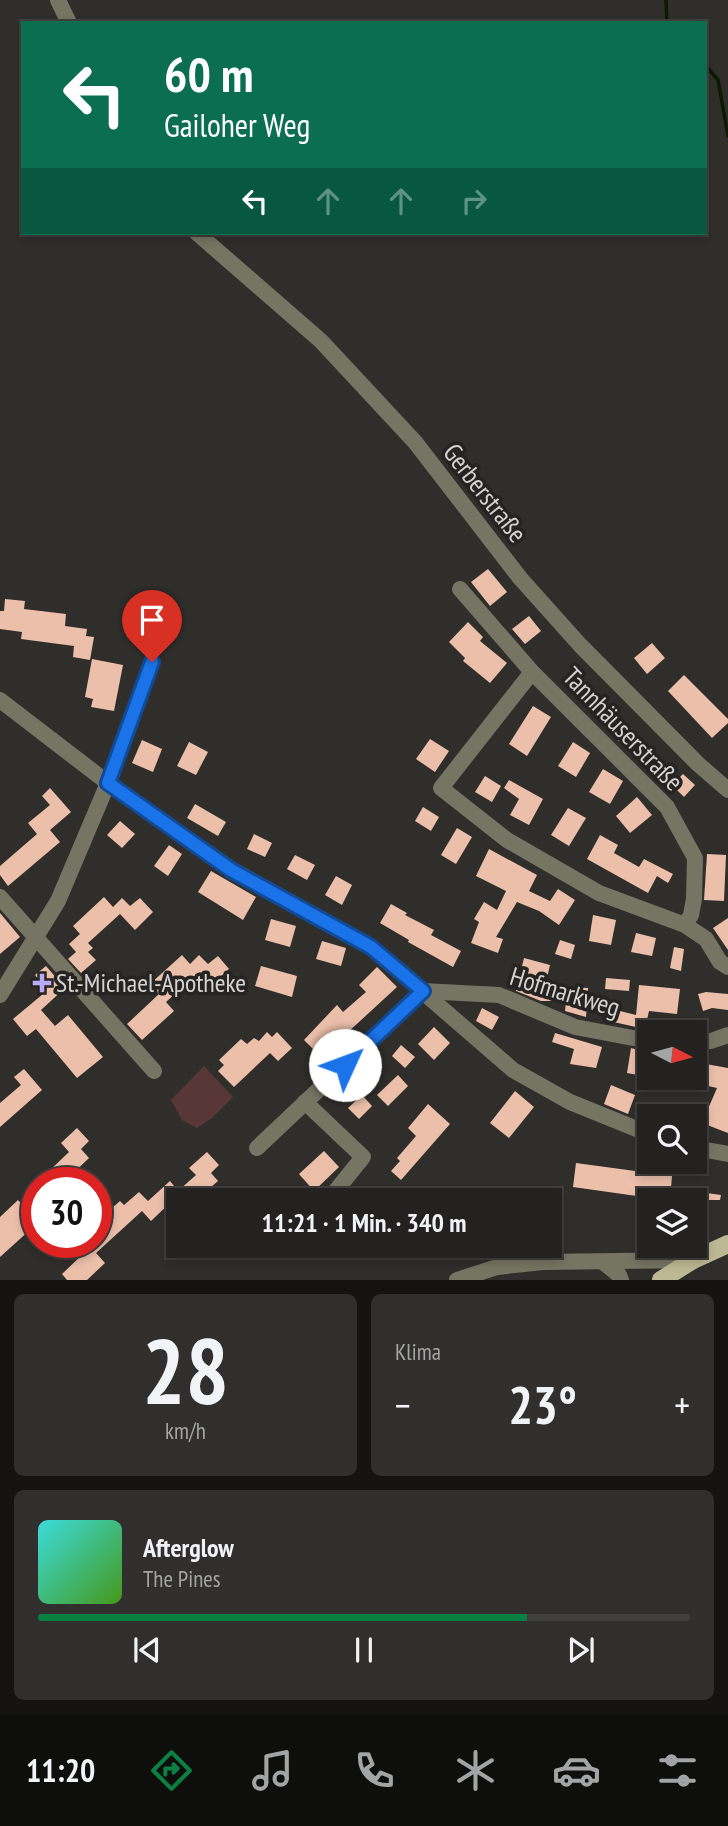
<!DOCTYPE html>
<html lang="de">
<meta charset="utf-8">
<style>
:root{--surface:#242220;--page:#302f2d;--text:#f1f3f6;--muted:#a3a4a5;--line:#413f3e;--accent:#0b8043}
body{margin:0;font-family:"PT Sans Narrow",sans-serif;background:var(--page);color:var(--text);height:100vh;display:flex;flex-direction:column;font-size:26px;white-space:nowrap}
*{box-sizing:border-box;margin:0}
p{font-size:23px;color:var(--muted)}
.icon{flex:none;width:38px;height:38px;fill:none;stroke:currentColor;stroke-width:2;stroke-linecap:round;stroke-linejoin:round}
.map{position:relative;height:1280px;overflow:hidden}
.sheet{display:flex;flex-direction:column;gap:14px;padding:14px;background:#141312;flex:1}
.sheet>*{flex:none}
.guide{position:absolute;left:21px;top:21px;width:686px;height:214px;border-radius:0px;box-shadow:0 4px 10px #0003,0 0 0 2px var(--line);background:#0b6e4f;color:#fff;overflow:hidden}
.needle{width:46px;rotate:96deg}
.controls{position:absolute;left:637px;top:1020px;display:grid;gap:14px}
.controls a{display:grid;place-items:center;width:70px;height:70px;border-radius:0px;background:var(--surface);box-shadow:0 4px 10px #0003,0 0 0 2px var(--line);font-size:35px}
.speed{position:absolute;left:21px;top:1167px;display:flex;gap:14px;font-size:35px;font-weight:700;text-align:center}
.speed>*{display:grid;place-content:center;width:91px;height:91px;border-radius:50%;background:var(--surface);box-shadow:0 4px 10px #0003,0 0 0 2px var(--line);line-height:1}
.speed .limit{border:10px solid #d22;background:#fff;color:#111}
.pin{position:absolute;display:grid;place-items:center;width:60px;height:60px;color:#fff;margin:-72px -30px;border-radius:50% 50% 50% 0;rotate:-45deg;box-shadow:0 0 7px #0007}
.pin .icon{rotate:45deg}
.me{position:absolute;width:77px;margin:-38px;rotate:47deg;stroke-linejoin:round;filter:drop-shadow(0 0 5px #0008)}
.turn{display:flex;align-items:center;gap:24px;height:147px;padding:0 28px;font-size:32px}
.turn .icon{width:91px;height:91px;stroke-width:2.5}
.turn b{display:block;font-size:49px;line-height:60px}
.lanes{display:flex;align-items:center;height:66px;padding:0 28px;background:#0003;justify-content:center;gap:35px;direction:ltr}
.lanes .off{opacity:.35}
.big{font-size:52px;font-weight:800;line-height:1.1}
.sheet .widget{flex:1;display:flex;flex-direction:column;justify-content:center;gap:10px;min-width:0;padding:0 24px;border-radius:10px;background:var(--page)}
.sheet .dial{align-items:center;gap:0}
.dial b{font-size:91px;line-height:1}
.song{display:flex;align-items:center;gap:21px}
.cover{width:84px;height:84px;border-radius:10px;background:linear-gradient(135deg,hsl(180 70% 55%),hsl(100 70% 35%))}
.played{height:7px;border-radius:4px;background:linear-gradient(90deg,var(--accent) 75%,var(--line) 75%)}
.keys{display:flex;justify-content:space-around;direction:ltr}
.heat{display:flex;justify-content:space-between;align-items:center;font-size:38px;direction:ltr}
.sheet .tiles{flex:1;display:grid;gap:14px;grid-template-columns:1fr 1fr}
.widget:last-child{grid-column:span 2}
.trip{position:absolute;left:166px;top:1188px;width:396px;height:70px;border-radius:0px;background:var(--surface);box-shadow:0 4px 10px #0003,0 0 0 2px var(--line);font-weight:800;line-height:70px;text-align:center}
.tab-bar{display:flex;height:112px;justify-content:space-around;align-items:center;background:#0e0e0d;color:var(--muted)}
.tab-bar .icon{width:49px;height:49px}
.tab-bar .current{color:var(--accent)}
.tab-bar b{font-size:32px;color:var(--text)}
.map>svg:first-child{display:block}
.green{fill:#593738}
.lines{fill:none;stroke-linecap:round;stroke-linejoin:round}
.stream{stroke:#0c1a00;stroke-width:3.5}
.building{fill:#ecbfab}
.minor{stroke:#767462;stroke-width:16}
.major{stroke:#bdb994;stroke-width:18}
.route-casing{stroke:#114b97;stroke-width:18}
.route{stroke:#1a73e8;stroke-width:12}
.poi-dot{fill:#b9abf7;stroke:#262422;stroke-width:2.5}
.labels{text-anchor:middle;stroke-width:7;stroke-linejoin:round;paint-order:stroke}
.street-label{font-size:26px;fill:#d5d3d2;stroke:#262422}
.poi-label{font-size:26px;fill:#d5d3d2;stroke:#262422;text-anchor:start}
</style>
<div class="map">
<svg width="728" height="1280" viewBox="0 0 728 1280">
<rect width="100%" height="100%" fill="#302e2b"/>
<!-- green -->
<path class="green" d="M 204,1066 L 233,1097 L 212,1118 L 197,1128 L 182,1120 L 171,1100 Z"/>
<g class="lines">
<!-- stream -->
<g class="stream">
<path d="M 666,0 L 667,23"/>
<path d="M 705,65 L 718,80 L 728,136"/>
</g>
</g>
<!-- building -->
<g class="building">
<path d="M 488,569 L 507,592 L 490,606 L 471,582 Z"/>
<path d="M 5,599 L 25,601 L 24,609 L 66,614 L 65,626 L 87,629 L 86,636 L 94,637 L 90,660 L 73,657 L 74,646 L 21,639 L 22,632 L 0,629 L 0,611 L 4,611 Z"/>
<path d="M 529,616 L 541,631 L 525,644 L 512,629 Z"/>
<path d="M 468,622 L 483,637 L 480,641 L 507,663 L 490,683 L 463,661 L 465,658 L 449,642 Z"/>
<path d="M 652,643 L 665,658 L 647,674 L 634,658 Z"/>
<path d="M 92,659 L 123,665 L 114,711 L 91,707 L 93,699 L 85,697 Z"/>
<path d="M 575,670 L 586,681 L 575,693 L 563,682 Z"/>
<path d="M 684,675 L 728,719 L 728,723 L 712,738 L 668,691 Z"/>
<path d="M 533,706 L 551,717 L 527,756 L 509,744 Z"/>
<path d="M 623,720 L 646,743 L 632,755 L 610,732 Z"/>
<path d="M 430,739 L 449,751 L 435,772 L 416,759 Z"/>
<path d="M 142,740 L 162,749 L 153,772 L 132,763 Z"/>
<path d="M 189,742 L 208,752 L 196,775 L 177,766 Z"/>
<path d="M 573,742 L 590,753 L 576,777 L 558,766 Z"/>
<path d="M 603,769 L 623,781 L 610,804 L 589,792 Z"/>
<path d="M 683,774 L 695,785 L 684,797 L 672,785 Z"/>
<path d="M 485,776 L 501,786 L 492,802 L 475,792 Z"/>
<path d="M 509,780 L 543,799 L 529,825 L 510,815 L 519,799 L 504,788 Z"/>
<path d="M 50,788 L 71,812 L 50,830 L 60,842 L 8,886 L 0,875 L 0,866 L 37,834 L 28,823 L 50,805 L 42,796 Z"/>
<path d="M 637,797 L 652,815 L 630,833 L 616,816 Z"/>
<path d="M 195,804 L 226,822 L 218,836 L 187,818 Z"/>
<path d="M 423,807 L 439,817 L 431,831 L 415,821 Z"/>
<path d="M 568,808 L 586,818 L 569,846 L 551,835 Z"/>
<path d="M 120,821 L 135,834 L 122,848 L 107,835 Z"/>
<path d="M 457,828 L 472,837 L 456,864 L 441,855 Z"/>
<path d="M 254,834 L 272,843 L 265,857 L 247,849 Z"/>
<path d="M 600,835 L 618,845 L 614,853 L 639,867 L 644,859 L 673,874 L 668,883 L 657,876 L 648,893 L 587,859 Z"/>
<path d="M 169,845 L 182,854 L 168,876 L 154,866 Z"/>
<path d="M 489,849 L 537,875 L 529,891 L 550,901 L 558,889 L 575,900 L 559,925 L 539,911 L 517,902 L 496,937 L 503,939 L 498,953 L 471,943 L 479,922 L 474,919 L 484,902 L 497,910 L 506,891 L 476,876 Z"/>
<path d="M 707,854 L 726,855 L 724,901 L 704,900 Z"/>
<path d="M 295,855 L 315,865 L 307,880 L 287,869 Z"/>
<path d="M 211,871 L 256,897 L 243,920 L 198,892 Z"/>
<path d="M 336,876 L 352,885 L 342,905 L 325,895 Z"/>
<path d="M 104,897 L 113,907 L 122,898 L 130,906 L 140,898 L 153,912 L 135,930 L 120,914 L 88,943 L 93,948 L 88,952 L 96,960 L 81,973 L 68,959 L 76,952 L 69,944 L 80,934 L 73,926 Z"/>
<path d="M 391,904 L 407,913 L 405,915 L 434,930 L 431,935 L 461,951 L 453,967 L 408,942 L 409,940 L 380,923 Z"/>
<path d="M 0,913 L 20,937 L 0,954 Z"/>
<path d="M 593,915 L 616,920 L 611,945 L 589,941 Z"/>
<path d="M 728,918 L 728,950 L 713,928 Z"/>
<path d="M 271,919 L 296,926 L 290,947 L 265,940 Z"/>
<path d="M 636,933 L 656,938 L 652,956 L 631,952 Z"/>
<path d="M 560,940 L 575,945 L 571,959 L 555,954 Z"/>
<path d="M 322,941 L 346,948 L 341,966 L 316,959 Z"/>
<path d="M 674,947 L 684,949 L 681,971 L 670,968 Z"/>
<path d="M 182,955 L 190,964 L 199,955 L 208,964 L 218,956 L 229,969 L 210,986 L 198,973 L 166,1002 L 174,1011 L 142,1040 L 127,1024 L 159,994 L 150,984 Z"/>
<path d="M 524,958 L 550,965 L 545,986 L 588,988 L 586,1017 L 565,1011 L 566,1001 L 541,1001 L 516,991 Z"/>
<path d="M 46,966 L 65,988 L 41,1010 L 55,1026 L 68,1015 L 103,1057 L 77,1078 L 36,1029 L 27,1036 L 13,1019 L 43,994 L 36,986 L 41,982 L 35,975 Z"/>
<path d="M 261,966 L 297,976 L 292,997 L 255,986 Z"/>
<path d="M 377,967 L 397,987 L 321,1057 L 304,1040 L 337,1005 L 343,1012 L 366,992 L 359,985 Z"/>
<path d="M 606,978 L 630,980 L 629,991 L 605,989 Z"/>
<path d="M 639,985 L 680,989 L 677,1014 L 649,1011 L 645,1029 L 609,1021 L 612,1009 L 636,1015 Z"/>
<path d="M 706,992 L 728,994 L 728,1010 L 712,1008 L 703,1011 L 698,994 Z"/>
<path d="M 482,1008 L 499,1017 L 492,1030 L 476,1021 Z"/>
<path d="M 434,1027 L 450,1043 L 434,1060 L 418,1044 Z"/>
<path d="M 267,1032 L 272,1037 L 277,1032 L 292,1048 L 278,1061 L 270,1053 L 234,1087 L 218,1071 L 224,1065 L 219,1060 L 241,1039 L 247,1044 L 254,1038 L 259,1041 Z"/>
<path d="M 555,1033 L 602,1047 L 596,1068 L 570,1064 L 574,1049 L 552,1042 Z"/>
<path d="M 401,1045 L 415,1057 L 405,1068 L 392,1056 Z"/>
<path d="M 631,1048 L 649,1053 L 649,1077 L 627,1073 Z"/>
<path d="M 695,1062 L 728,1068 L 728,1133 L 702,1123 L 717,1088 L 695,1083 Z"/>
<path d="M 24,1069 L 42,1090 L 0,1127 L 0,1103 L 21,1085 L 14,1077 Z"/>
<path d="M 398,1075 L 408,1086 L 388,1106 L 377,1095 Z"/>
<path d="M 611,1085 L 635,1095 L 628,1114 L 604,1104 Z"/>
<path d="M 515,1091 L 534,1107 L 509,1138 L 490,1123 Z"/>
<path d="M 362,1095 L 372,1106 L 359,1119 L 348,1108 Z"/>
<path d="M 660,1102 L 695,1116 L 654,1116 Z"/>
<path d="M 428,1104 L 450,1124 L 401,1180 L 391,1171 L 400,1161 L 397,1158 L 416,1136 L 408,1128 Z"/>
<path d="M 77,1128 L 89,1141 L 81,1149 L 89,1158 L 63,1183 L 56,1183 L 47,1173 L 69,1152 L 61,1143 Z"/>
<path d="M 324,1151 L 339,1167 L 314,1191 L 299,1174 Z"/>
<path d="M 207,1152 L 219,1165 L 211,1173 L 218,1181 L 196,1200 L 173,1200 L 151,1221 L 142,1211 L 96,1253 L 105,1263 L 87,1280 L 67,1280 L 62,1274 L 83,1254 L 72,1242 L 96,1242 L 96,1222 L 120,1201 L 124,1205 L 139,1192 L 148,1201 L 170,1181 L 178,1191 L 196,1175 L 189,1168 Z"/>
<path d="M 576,1163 L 672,1176 L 671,1188 L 721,1195 L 720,1200 L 665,1200 L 573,1187 Z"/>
<path d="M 18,1200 L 30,1213 L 23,1220 L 31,1229 L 0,1257 L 0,1217 Z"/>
</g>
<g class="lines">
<!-- minor -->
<g class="minor">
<path d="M 58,0 L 69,23"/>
<path d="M 197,233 L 321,341 L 415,442 L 520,578 L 580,645 L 698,764 L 728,790"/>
<path d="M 460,589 L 532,672 L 667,807 L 695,858 L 694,899 L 691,915 L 685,925"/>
<path d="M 532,672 L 441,788 L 507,840 L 599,893 L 685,925 L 706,939 L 720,962 L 728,967"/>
<path d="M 0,700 L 108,783 L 231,869 L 371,947 L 513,1070 L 570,1102 L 649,1134"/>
<path d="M 0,897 L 154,1071"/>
<path d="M 0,995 L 58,901 L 108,783 L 152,662"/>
<path d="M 695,1041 L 711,1041 L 728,1035"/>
<path d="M 305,1102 L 363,1157 L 334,1193"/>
<path d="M 257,1148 L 423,991 L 499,995 L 575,1027 L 649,1041"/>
<path d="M 695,1148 L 728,1154"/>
<path d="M 603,1262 L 619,1275 L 621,1280"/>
<path d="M 457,1280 L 497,1267 L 543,1262 L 693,1260"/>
</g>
<!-- major -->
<path class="major" d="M 661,1280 L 693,1260 L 728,1244"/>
</g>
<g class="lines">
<defs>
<path id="route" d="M 152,662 L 108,783 L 231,870 L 371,947 L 423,991 L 345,1065"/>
</defs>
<!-- route casing -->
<use href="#route" class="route-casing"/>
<!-- route -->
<use href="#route" class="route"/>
</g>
<!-- markers -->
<path class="poi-dot" d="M38.5 972.5h7v7h7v7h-7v7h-7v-7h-7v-7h7z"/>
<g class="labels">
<!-- street labels -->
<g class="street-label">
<text transform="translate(485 493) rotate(52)" y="9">Gerberstraße</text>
<text transform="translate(623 729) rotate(46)" y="9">Tannhäuserstraße</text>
<text transform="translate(565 992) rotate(17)" y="9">Hofmarkweg</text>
</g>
<!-- poi labels -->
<g class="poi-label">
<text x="56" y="992">St.-Michael-Apotheke</text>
</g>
</g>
</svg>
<div class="controls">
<a><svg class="needle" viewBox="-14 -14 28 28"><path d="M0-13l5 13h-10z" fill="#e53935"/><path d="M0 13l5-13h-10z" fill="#a3a4a5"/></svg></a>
<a><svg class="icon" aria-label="search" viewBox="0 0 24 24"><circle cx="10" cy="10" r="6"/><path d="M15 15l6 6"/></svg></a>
<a><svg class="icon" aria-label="layers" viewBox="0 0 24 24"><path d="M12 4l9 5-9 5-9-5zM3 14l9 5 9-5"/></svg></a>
</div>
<div class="speed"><div class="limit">30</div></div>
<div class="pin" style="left:152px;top:662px;background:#d93025"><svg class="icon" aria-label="arrive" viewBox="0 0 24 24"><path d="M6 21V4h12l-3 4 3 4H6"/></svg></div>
<svg class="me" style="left:345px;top:1065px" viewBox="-20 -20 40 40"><circle r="19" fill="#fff"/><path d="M0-13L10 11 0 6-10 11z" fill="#1a73e8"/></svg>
<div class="trip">11:21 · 1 Min. · 340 m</div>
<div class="guide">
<div class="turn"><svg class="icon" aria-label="left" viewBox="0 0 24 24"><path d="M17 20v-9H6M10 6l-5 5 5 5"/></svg><div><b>60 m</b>Gailoher Weg</div></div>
<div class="lanes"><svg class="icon" aria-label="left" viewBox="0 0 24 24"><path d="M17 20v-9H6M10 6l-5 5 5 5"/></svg><svg class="icon off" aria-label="ahead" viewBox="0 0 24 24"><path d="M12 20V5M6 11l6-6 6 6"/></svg><svg class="icon off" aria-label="ahead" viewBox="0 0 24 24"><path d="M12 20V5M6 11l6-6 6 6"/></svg><svg class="icon off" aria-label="right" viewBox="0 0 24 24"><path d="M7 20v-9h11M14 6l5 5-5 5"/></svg></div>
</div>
</div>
<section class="sheet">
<div class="tiles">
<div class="widget dial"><b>28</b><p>km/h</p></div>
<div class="widget"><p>Klima</p>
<div class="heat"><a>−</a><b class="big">23°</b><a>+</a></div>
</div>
<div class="widget">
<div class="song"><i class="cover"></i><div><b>Afterglow</b><p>The Pines</p></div></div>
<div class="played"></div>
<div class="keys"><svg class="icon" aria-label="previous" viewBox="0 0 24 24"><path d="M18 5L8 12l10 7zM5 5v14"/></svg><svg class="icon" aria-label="pause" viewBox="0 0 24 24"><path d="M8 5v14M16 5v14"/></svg><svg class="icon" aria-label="next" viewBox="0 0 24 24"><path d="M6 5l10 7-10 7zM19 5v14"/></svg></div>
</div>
</div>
</section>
<nav class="tab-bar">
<b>11:20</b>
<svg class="icon current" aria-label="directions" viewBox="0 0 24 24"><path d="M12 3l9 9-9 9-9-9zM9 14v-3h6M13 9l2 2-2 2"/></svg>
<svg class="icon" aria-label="music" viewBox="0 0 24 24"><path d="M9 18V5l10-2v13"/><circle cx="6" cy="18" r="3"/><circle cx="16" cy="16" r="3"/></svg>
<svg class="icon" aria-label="phone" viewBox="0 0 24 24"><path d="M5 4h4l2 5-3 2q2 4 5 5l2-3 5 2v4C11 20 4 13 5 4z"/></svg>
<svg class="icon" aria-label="climate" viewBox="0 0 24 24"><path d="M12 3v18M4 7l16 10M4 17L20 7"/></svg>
<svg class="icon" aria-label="car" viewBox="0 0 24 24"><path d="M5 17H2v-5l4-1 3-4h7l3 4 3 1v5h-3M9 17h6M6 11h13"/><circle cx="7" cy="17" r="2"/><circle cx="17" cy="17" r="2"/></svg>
<svg class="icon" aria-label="filters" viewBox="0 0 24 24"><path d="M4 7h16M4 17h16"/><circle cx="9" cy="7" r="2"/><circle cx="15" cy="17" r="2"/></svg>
</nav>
